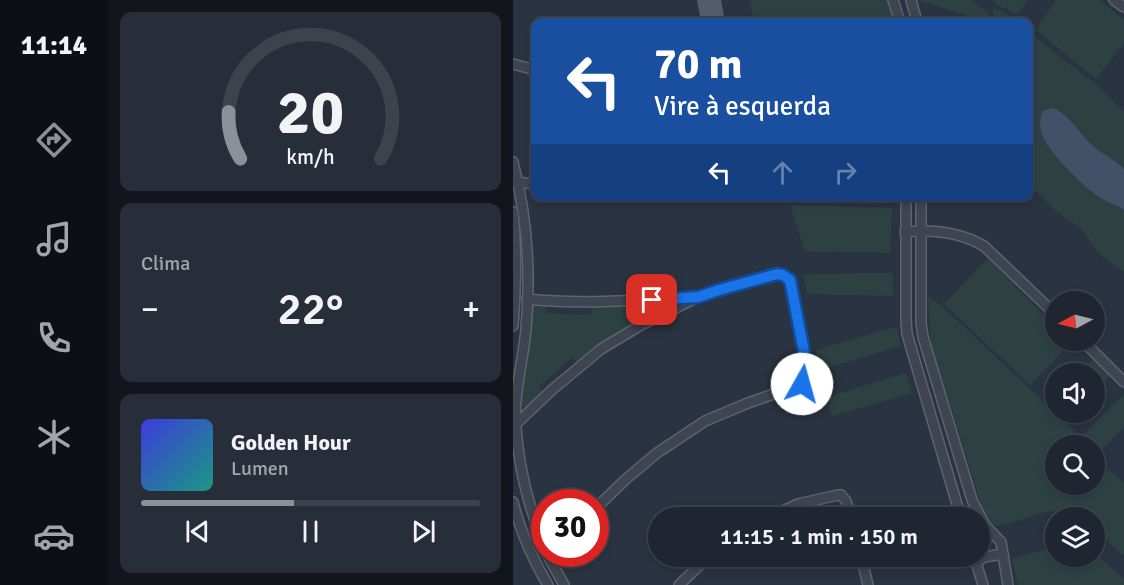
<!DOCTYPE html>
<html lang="pt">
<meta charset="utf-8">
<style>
:root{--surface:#202631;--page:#282e39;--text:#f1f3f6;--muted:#a2a5ab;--line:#3d434d;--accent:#8c9099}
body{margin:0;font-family:Signika,sans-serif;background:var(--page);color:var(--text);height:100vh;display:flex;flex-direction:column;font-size:22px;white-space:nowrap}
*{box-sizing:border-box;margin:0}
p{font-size:20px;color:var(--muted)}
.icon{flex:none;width:33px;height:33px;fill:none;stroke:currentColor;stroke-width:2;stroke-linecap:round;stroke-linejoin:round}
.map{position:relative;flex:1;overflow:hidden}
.details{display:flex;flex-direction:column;gap:12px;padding:12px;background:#12151b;width:405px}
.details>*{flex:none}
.hud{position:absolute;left:18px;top:18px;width:502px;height:183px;border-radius:12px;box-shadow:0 3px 9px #0003,0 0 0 2px var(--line);background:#1a4fa0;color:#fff;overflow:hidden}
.needle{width:39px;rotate:263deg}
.controls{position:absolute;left:532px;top:291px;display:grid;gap:12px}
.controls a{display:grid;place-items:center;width:60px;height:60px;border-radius:50%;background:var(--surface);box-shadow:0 3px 9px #0003,0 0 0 2px var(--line);font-size:30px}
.speed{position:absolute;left:18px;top:489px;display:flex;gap:12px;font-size:30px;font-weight:700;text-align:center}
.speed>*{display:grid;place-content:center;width:78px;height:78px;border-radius:50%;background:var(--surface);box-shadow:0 3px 9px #0003,0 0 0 2px var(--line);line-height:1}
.speed .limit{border:9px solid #d22;background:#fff;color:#111}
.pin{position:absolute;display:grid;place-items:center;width:51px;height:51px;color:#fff;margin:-26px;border-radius:12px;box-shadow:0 3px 9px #0006}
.me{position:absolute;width:66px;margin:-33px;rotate:7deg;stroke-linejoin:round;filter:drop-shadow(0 0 4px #0008)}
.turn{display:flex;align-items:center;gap:21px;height:126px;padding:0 24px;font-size:27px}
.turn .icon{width:78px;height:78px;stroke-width:2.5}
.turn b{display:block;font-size:42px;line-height:51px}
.lanes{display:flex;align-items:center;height:57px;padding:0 24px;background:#0003;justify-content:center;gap:30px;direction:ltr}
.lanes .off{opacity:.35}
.big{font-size:45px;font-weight:600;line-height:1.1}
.details .widget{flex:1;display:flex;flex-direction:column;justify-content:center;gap:9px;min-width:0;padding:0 21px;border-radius:12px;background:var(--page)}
.details .dial{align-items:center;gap:0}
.dial svg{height:156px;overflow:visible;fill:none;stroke:var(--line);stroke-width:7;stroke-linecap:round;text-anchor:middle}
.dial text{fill:var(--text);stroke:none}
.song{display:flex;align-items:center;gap:18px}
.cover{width:72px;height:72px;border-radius:9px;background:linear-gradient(135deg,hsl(240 70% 55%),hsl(170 70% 35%))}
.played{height:6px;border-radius:3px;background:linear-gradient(90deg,var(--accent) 45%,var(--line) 45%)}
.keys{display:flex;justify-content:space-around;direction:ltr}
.heat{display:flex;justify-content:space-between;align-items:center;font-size:33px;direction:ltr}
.trip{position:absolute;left:135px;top:507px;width:342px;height:60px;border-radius:30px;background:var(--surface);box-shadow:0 3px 9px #0003,0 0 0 2px var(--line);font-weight:600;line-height:60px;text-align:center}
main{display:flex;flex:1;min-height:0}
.tab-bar{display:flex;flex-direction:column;width:108px;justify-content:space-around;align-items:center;background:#0d0f14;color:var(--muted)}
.tab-bar .icon{width:42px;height:42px}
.tab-bar .active{color:var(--accent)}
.tab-bar b{font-size:27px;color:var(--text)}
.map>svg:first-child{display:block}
.green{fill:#2d4143}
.water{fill:#425068}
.building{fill:#545c6c}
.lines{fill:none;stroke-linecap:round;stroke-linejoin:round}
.street-casing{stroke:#5d636f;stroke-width:12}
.street{stroke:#3e4551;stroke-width:9}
.route-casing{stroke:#114b97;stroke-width:15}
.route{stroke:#1a73e8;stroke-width:10}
</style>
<main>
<nav class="tab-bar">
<b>11:14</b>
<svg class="icon active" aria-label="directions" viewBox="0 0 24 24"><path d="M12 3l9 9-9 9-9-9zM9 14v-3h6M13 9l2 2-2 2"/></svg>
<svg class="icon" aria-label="music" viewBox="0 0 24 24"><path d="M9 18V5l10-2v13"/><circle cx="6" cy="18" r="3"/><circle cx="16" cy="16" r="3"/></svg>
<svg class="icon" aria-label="phone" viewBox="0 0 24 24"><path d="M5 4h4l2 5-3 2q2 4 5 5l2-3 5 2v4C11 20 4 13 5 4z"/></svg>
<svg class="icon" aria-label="climate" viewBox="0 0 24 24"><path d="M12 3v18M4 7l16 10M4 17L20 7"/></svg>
<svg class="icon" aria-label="car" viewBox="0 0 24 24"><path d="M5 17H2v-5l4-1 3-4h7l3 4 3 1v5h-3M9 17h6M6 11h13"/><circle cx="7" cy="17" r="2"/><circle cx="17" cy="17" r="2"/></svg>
</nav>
<section class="details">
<div class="widget dial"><svg viewBox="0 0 100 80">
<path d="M14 69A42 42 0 1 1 86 69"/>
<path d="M14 69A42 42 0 0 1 8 45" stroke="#8c9099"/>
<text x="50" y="56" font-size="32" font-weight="700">20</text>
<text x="50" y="72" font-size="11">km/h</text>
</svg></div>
<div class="widget"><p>Clima</p>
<div class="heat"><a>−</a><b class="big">22°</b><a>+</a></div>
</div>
<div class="widget">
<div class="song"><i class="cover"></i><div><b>Golden Hour</b><p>Lumen</p></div></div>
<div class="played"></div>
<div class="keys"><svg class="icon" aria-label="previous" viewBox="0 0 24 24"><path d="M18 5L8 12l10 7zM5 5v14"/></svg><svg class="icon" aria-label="pause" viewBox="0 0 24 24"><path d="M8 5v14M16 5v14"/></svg><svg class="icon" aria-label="next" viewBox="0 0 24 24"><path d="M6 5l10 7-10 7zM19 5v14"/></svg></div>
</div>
</section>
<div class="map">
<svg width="611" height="585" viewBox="0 0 611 585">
<rect width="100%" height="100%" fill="#2a3341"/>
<!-- green -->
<g class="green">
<path d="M 237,0 L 374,0 L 383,22 L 241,22 Z"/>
<path d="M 405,0 L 459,0 L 478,16 L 474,22 Z"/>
<path d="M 480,0 L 514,0 L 505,14 L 482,4 Z"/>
<path d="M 543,0 L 586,0 L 611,20 L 611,43 L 583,79 L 523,30 Z"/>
<path d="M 480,8 L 491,12 L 507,22 L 481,22 Z"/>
<path d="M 516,31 L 549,59 L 585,85 L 611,112 L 611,169 C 601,158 586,153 576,142 C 563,129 558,117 541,108 L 543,156 L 576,189 L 586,197 L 611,210 L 611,272 L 591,258 L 583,249 L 568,228 L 544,212 L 516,184 Z"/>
<path d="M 277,205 L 379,208 L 377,253 L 292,251 Z"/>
<path d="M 475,258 L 543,328 L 543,340 L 556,341 L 558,343 L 517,385 L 431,304 Z"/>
<path d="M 380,273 L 380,296 L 294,294 L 290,274 Z"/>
<path d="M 415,296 L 429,306 L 562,431 L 575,445 L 543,446 L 543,484 L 582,484 L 582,453 L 599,473 L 611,483 L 611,554 L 608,554 L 582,529 L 582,518 C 578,517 572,518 568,517 C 560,513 555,509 546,510 C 526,511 506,522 486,526 C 480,525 476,522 472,517 L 418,342 Z"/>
<path d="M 20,304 L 32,304 L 33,313 L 78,315 L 79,307 L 153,305 L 154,309 L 65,363 L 60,357 L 26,386 L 29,392 L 14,407 L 10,406 L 7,401 Z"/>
<path d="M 383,327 L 388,346 L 308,370 L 303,350 Z"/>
<path d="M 580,359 L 597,376 L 582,390 L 582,374 L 566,373 Z"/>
<path d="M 393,373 L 399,393 L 319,416 L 314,397 Z"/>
<path d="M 611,394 L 611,427 L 586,453 L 582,449 L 582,446 L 579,445 L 569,436 Z"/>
<path d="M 543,546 L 543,556 L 582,556 L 582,553 L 611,579 L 611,585 L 505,585 L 499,559 Z"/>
</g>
<!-- water -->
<path class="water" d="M 541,108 C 558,117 563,129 576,142 C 586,153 601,158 611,169 L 611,210 C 603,205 594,202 586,197 C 571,187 534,151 529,134 C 526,126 527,119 529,111 Z"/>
<!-- building -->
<path class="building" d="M 184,0 L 208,0 L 212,22 L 188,22 Z"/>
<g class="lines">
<defs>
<g id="street">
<path d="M 380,0 L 387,22"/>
<path d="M 398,0 L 404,22"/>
<path d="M 601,0 L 611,7"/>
<path d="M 0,64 L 22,70"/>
<path d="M 0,162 C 14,216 18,273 13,329 C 10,362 0,395 3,428 C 6,469 16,509 32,547"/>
<path d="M 1,182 L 22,184"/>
<path d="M 393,196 L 393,319 L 394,334 L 448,518"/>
<path d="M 408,196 L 408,323 L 410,337 L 459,500 L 471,524 L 488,542 L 495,585"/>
<path d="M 0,212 C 4,250 3,288 0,326"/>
<path d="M 392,232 C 420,229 447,232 471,246 L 543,315"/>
<path d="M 14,299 C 70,305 124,300 180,297"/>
<path d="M 569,340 L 611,382"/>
<path d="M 3,424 L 40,389 L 88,349 L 128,325 L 185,297 L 206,290 L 264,275 C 270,275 273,275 277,280 L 295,372 C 295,378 294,381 289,384 L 235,403 L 192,421 L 144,453 L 113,479 L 82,509"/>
<path d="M 0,502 C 7,530 20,560 35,585"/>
<path d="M 254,518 L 285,504 L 325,495 L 328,495 L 333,501 L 338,518"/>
<path d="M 34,554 L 51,585"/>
<path d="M 348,556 L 355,585"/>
<path d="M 461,556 L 470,585"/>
<path d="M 463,563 L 471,557 L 490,554"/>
<path d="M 166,585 L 196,556"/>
</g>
</defs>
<!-- street casing -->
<use href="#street" class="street-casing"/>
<!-- street -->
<use href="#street" class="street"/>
</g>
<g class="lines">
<defs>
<path id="route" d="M 139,300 L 185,297 L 206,290 L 264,274 L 270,275 L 277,280 L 295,372 L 295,377 L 289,384"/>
</defs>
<!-- route casing -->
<use href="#route" class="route-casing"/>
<!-- route -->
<use href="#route" class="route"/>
</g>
</svg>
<div class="controls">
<a><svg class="needle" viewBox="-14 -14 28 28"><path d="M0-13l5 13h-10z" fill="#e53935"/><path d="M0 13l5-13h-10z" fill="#a2a5ab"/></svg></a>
<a><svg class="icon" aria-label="sound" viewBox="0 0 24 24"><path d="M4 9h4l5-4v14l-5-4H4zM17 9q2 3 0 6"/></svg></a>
<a><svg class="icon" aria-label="search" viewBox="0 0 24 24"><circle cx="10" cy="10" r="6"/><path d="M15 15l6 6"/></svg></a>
<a><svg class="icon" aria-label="layers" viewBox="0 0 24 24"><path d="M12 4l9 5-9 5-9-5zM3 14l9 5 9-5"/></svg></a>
</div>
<div class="speed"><div class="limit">30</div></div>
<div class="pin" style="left:139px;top:300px;background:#d93025"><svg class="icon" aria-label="arrive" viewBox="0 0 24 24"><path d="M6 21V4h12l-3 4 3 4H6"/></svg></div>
<svg class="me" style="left:289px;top:384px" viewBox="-20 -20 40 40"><circle r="19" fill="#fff"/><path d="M0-13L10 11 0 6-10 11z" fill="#1a73e8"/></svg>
<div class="trip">11:15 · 1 min · 150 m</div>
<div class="hud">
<div class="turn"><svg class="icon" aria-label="left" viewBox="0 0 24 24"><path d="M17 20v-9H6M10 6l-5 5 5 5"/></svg><div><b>70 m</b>Vire à esquerda</div></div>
<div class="lanes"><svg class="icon" aria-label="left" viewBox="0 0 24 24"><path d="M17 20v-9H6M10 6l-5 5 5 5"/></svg><svg class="icon off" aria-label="ahead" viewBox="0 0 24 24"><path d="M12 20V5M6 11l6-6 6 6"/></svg><svg class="icon off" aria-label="right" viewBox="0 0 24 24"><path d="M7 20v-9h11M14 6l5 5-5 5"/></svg></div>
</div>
</div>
</main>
